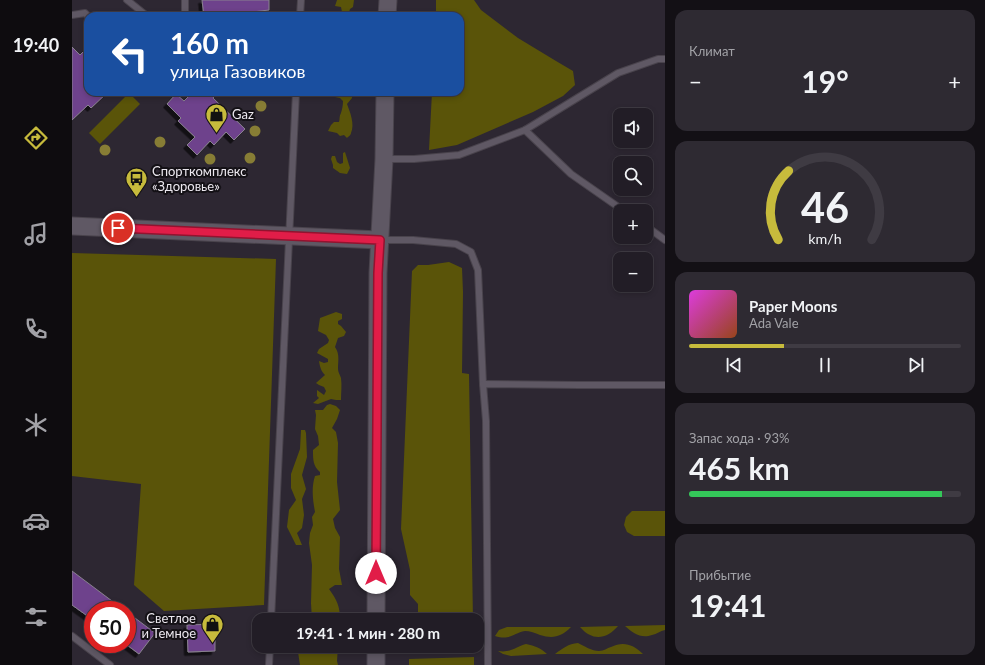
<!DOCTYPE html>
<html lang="ru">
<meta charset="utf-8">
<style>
:root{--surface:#221d26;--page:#2e2a32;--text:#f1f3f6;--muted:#a2a2a7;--line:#3f3b43;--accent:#c7bb3c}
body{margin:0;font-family:Lato,sans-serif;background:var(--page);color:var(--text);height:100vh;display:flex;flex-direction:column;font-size:15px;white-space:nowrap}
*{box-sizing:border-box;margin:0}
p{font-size:13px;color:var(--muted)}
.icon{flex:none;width:22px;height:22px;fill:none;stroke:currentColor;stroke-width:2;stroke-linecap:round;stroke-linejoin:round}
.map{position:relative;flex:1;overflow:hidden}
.panel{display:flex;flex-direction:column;gap:10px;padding:10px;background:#131015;width:320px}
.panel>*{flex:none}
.banner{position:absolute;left:12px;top:12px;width:380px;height:84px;border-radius:12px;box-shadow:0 2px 6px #0003,0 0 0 1px var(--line);background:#1a4fa0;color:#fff;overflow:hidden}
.tools{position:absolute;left:541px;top:108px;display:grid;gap:8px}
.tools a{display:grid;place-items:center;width:40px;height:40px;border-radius:8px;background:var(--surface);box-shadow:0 2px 6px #0003,0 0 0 1px var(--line);font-size:20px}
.speed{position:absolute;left:12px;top:601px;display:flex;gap:8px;font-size:20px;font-weight:700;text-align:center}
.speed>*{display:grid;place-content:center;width:52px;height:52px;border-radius:50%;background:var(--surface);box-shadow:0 2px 6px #0003,0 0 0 1px var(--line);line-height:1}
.speed .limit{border:6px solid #d22;background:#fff;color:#111}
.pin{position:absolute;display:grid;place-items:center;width:34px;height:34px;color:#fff;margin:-17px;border:2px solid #fff;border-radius:50%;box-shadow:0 1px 4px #0007}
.me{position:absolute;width:44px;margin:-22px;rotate:0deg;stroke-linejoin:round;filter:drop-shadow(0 0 3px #0008)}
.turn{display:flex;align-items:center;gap:14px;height:84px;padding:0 20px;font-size:18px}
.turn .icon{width:52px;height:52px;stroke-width:2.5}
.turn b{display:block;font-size:28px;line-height:34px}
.big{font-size:30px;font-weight:700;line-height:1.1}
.panel .card{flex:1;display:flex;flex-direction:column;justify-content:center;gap:6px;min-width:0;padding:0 14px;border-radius:12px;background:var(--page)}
.panel .dial{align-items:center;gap:0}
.dial svg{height:104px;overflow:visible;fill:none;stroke:var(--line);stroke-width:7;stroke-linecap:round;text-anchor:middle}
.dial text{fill:var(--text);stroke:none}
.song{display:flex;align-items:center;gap:12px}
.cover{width:48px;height:48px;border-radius:6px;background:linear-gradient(135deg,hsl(300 70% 55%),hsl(20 70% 35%))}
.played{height:4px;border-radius:2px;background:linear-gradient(90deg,var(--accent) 35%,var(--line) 35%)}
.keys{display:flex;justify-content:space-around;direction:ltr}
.heat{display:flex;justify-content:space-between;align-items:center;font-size:22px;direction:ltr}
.charge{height:6px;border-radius:3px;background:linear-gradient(90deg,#34c759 93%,var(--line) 0)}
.trip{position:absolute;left:180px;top:613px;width:232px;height:40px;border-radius:12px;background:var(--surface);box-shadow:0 2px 6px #0003,0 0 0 1px var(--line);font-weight:700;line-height:40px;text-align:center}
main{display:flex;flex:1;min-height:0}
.tabs{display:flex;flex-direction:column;width:72px;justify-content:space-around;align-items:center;background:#0e0c0f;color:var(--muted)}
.tabs .icon{width:28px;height:28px}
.tabs .on{color:var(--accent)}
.tabs b{font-size:18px;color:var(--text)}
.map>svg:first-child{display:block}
.green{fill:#5a5409}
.building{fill:#6e428c;stroke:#89828f;filter:url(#shadow)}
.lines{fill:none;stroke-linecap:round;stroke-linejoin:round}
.service-casing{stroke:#49434c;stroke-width:8}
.secondary-casing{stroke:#49434c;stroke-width:19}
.service{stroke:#5f5864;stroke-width:6}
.secondary{stroke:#5f5864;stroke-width:17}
.tree{fill:#877d35}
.route-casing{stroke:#92132f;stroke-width:10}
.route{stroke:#e11d48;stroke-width:7}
.labels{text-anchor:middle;stroke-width:4;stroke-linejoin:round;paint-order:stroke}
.poi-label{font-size:13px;fill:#ece8ef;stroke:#141116;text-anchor:start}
</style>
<main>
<nav class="tabs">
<b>19:40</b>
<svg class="icon on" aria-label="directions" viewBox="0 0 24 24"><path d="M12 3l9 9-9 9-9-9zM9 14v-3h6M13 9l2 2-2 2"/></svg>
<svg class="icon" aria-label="music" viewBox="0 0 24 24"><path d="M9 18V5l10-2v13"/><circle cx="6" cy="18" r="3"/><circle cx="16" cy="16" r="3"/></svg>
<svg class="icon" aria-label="phone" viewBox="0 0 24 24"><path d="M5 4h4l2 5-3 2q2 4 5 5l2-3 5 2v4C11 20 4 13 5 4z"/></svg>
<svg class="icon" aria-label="climate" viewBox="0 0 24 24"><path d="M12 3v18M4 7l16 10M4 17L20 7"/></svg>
<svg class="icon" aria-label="car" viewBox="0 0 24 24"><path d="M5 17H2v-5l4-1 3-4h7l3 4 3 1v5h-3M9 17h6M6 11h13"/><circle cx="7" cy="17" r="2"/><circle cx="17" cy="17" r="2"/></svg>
<svg class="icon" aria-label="filters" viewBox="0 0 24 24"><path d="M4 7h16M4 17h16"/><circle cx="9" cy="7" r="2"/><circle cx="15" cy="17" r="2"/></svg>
</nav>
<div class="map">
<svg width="593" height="665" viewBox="0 0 593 665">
<defs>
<filter id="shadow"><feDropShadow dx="-3.5" dy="3.5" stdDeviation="0" flood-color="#0009"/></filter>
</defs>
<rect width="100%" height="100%" fill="#2d2732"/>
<!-- green -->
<g class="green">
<path d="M 265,0 L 282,0 L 281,7 L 278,9 L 277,12 L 280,16 L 264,16 L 270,12 L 269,7 L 263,6 Z"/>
<path d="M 364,0 L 402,0 L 409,10 L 446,38 L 484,61 L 501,71 L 503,85 L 491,96 L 461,112 L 385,145 L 357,150 L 360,92 L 388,92 L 388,16 L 364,16 Z"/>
<path d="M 270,92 L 280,92 L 280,98 L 275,104 C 278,112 283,124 279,133 C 279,135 276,137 275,138 L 272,135 L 268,136 L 265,133 L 256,131 L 259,125 L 262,122 L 267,122 C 268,119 267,116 269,113 C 270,109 271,106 271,101 L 268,98 L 263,97 L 263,95 L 264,93 L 268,94 Z"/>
<path d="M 57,93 L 68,104 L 28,144 L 17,133 Z"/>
<path d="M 273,152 L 278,168 L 275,174 L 268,173 L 261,168 L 261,165 L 259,159 L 260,156 L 263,156 L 265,162 L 268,164 L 271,163 L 271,153 Z"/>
<path d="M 0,253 L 204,259 L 192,605 L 92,611 L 62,585 L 69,484 L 0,476 Z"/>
<path d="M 377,262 L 390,268 L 391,292 L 390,373 L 397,374 L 401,620 L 346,620 L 346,604 L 338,595 L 338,570 L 329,529 L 340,271 L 346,265 L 356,265 Z"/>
<path d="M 264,312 L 270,314 L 270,319 L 266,321 L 266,324 L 269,326 L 274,332 L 272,336 L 266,338 L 263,347 C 268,354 266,361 266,369 C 266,372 268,375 269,378 C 270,385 269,393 269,400 L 264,400 L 259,399 L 246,404 L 241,403 L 247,398 L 245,396 L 245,390 L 252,395 L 254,391 L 252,387 L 247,385 L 244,383 L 253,375 C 249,371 248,367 247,361 L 252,363 L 256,362 L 256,359 L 245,353 L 247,349 L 256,343 L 257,340 L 254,335 L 246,331 L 248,318 Z"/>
<path d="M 258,404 L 264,406 L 268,410 L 265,419 L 260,428 L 264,432 L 266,443 L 265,482 L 268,510 L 261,519 L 263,528 L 268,537 L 267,569 L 270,585 L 263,585 L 257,589 C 265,600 268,606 268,620 L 240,620 L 239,603 L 240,565 L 237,543 L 238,533 L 241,525 L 240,517 L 243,512 C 241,501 239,488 243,476 L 248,475 L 248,472 C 241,466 241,460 241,450 L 247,445 L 246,436 L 243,429 L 244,415 L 243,410 L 251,410 L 255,405 Z"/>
<path d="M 229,430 L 233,430 L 234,433 L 235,457 L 230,475 L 234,489 L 230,499 L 232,515 L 230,528 L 225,533 L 230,545 L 224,545 L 215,527 L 217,510 L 224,500 L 219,488 L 219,474 L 228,449 Z"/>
<path d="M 560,511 L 593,511 L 593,536 L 562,536 L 555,532 L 552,525 L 554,517 Z"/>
<path d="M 593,625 L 593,630 C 588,631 585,634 580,635 C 569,639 561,633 553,626 Z"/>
<path d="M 546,626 C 534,640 520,641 508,627 Z"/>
<path d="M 435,627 L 499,627 C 489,637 481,639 468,635 C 463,633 458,631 453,631 C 441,633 438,641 423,636 L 427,630 Z"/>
<path d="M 506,643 C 512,646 520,651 527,651 C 532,651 535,648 539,647 C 551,641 561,644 571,654 L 483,654 C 491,648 496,644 506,643 Z"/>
<path d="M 454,644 C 463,646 469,648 475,654 L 439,656 L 431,654 L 426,651 C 439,653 443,647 454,644 Z"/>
<path d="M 220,646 L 266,646 L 265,661 L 266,665 L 228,665 L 226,652 L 222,649 Z"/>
<path d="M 402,657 L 402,665 L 337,665 L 337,659 Z"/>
</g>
<!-- building -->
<g class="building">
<path d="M 130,0 L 197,0 L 197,10 L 147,16 L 132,16 Z"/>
<path d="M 0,47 L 8,55 L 16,47 L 16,92 L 36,92 L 19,108 L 16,105 L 0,120 Z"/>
<path d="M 121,92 L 146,92 L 141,98 L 173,129 L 162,140 L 154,132 L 142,145 L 138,141 L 125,155 L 115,145 L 123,137 L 106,121 L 109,118 L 95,104 L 104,94 L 112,101 Z"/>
<path d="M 0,571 L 52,610 L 21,610 L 21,620 L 0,605 Z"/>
<path d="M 55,612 L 83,633 L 67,654 L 55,645 Z"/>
<path d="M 143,624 L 143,651 L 116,652 L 115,625 Z"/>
</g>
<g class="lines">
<defs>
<g id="service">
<path d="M 55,0 L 75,16"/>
<path d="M 113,0 L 113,16"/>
<path d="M 0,15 L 13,13 L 16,16"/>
<path d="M 228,16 L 229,0"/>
<path d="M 453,130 L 499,174 L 552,211"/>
<path d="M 314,159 L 342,159 L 387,155 L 453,130 L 546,73 L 586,59 L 593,59"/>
<path d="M 574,226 L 593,240"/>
<path d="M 309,240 L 341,240 L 384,244 L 399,252 L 406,270 L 411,384"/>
<path d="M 199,620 L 224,92"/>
<path d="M 0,636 L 38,665"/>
<path d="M 197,665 L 198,646"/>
<path d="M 416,665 L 414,421 L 411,384 L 507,385 L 593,385"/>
</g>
<g id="secondary">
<path d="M 315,16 L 316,0"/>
<path d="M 0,226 L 307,240"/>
<path d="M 304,620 L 306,273 L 312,159 L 313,92"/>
<path d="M 304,665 L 304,646"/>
</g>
</defs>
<!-- service casing -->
<use href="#service" class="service-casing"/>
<!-- secondary casing -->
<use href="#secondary" class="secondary-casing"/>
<!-- service -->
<use href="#service" class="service"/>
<!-- secondary -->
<use href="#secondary" class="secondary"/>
</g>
<!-- trees -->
<g class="tree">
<circle cx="189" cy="106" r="5.5"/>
<circle cx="183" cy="131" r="5.5"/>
<circle cx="88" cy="142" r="5.5"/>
<circle cx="33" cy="150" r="5.5"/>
<circle cx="178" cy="158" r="5.5"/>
<circle cx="138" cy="159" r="5.5"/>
</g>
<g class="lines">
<defs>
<path id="route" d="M 46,228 L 308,240 L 306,273 L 304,573"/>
</defs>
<!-- route casing -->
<use href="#route" class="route-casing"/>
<!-- route -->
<use href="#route" class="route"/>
</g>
<!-- icons -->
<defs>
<symbol id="shop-pin" viewBox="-11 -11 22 30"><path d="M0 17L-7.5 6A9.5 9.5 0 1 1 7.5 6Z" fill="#c7bb3c" stroke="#141116"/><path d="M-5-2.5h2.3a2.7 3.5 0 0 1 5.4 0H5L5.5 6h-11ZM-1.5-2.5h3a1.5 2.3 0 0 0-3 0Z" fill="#111"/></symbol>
<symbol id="bus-pin" viewBox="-11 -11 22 30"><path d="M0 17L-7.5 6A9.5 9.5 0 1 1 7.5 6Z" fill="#c7bb3c" stroke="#141116"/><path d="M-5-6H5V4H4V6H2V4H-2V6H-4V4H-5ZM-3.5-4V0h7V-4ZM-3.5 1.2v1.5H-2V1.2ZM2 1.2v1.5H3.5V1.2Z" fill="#111"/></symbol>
</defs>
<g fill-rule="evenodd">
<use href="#shop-pin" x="132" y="102" width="25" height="34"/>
<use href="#bus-pin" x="52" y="166" width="25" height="34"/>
<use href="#shop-pin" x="128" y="612" width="25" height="34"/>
</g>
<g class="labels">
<!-- poi labels -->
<g class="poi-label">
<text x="160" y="119">Gaz</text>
<text x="80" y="176">Спорткомплекс<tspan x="80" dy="15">«Здоровье»</tspan></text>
<text x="124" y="623" text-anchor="end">Светлое<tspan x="124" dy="15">и Темное</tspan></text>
</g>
</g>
</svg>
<div class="tools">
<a><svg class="icon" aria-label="sound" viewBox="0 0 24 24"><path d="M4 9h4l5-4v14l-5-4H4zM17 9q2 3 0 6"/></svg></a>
<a><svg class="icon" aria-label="search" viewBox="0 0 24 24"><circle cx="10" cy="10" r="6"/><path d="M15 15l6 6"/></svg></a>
<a>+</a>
<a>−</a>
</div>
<div class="speed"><div class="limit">50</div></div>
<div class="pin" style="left:46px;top:228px;background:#d93025"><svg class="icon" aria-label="arrive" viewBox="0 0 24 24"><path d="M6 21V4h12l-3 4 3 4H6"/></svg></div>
<svg class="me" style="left:304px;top:573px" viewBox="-20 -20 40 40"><circle r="19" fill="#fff"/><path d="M0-13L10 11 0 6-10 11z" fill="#e11d48"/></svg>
<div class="trip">19:41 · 1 мин · 280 m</div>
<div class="banner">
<div class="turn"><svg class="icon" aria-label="left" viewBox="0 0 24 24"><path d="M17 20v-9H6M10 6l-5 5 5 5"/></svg><div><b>160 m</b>улица Газовиков</div></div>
</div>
</div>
<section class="panel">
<div class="card"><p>Климат</p>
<div class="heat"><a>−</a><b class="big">19°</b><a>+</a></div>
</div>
<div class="card dial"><svg viewBox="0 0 100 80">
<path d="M14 69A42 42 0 1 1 86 69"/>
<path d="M14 69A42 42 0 0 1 22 16" stroke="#c7bb3c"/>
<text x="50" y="56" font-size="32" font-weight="700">46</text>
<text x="50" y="72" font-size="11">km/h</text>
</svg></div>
<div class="card">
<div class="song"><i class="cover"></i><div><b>Paper Moons</b><p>Ada Vale</p></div></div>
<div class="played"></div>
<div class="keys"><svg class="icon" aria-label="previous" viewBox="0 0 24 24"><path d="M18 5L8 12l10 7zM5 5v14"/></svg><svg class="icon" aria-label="pause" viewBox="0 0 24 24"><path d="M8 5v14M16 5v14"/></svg><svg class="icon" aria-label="next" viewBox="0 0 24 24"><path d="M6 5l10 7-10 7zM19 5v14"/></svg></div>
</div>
<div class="card"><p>Запас хода · 93%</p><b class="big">465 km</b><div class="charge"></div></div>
<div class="card"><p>Прибытие</p><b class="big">19:41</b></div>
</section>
</main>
